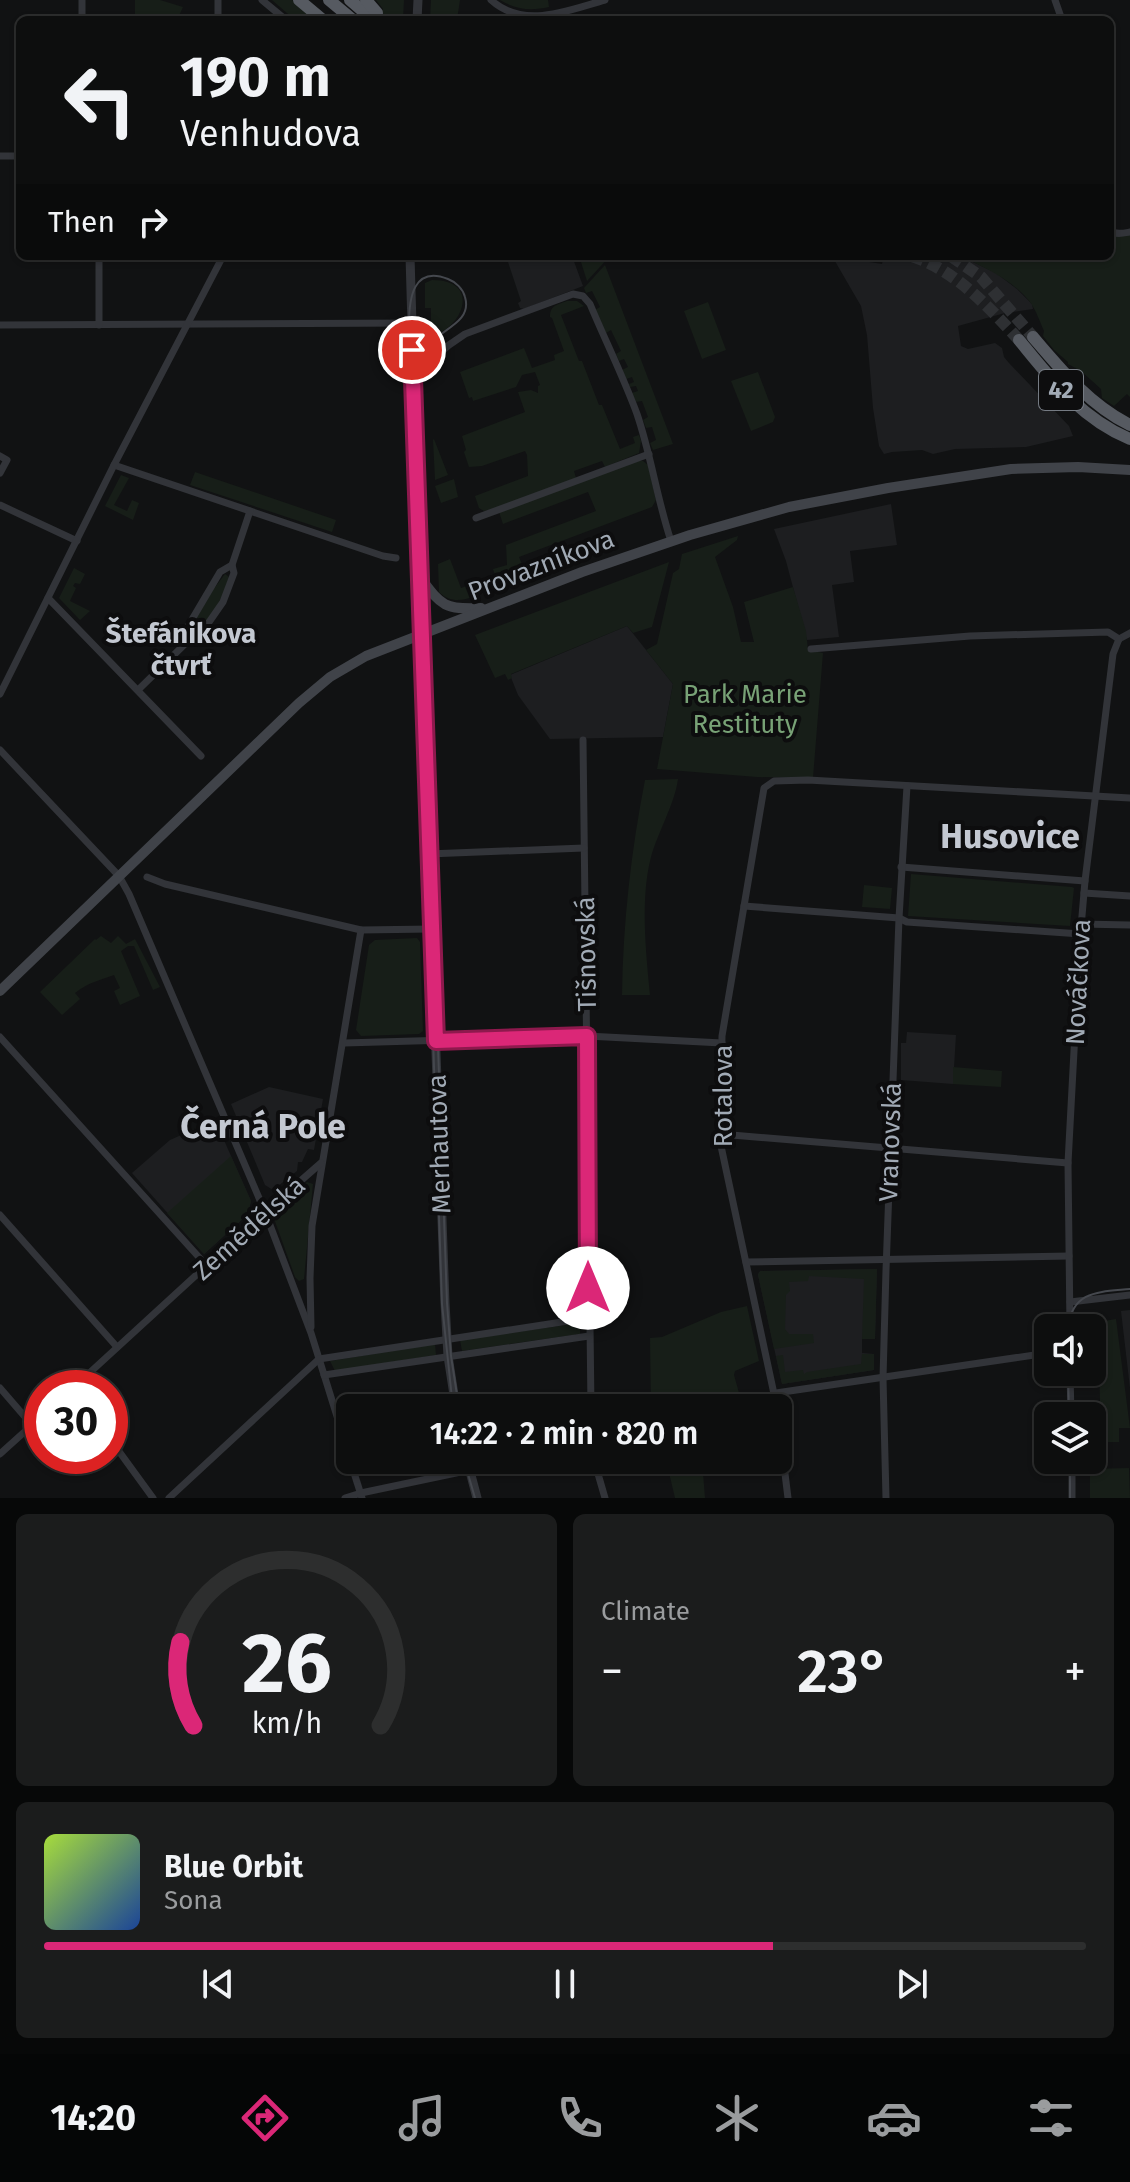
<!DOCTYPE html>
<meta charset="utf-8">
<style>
:root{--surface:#0d0e0e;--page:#1b1c1c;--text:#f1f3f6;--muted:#9a9c9e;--line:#2d2e2e;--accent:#db2777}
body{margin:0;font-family:"Fira Sans",sans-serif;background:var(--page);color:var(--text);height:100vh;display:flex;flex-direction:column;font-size:30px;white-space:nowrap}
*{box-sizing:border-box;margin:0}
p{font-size:26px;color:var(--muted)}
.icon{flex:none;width:44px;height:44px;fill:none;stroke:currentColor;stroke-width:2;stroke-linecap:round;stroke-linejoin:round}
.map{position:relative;height:1498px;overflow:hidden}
.sheet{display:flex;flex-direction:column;gap:16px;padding:16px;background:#070808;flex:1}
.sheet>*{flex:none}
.banner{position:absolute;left:16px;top:16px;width:1098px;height:244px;border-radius:12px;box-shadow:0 2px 6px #0004,0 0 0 2px var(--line);background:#0d0e0e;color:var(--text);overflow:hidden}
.controls{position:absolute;left:1034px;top:1314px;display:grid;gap:16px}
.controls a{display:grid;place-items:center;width:72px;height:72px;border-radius:12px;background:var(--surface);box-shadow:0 2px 6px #0004,0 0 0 2px var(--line);font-size:40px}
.speed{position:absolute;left:24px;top:1370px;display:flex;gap:16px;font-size:40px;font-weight:700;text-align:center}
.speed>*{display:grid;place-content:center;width:104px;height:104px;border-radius:50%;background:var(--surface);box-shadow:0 2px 6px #0004,0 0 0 2px var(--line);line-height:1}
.speed .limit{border:12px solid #d22;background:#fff;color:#111}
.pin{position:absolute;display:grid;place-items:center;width:68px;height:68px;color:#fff;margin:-34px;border:4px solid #fff;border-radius:50%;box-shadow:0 2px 8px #0007}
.me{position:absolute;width:88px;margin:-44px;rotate:0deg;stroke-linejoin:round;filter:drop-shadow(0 0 6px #0008)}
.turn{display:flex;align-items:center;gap:28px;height:168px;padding:0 32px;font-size:36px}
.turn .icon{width:104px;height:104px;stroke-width:2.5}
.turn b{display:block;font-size:56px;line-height:68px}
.then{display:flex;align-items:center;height:76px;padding:0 32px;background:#0003;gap:16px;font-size:30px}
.big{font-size:60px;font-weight:600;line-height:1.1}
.sheet .card{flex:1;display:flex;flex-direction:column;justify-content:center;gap:12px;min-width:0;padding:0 28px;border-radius:12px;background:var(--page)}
.sheet .dial{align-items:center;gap:0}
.dial svg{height:208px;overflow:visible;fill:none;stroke:var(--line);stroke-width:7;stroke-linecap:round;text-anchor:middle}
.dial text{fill:var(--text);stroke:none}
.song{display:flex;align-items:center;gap:24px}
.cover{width:96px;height:96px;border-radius:12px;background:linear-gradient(135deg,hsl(80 70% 55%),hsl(220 70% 35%))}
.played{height:8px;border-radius:4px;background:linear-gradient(90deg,var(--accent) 70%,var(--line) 70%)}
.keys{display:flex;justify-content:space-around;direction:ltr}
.heat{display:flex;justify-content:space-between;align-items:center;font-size:44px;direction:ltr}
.sheet .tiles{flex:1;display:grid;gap:16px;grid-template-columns:1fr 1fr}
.card:last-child{grid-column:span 2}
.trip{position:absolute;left:336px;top:1394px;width:456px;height:80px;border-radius:12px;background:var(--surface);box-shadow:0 2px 6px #0004,0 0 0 2px var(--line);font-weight:600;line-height:80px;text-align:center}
.dock{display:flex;height:128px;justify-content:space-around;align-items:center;background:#050606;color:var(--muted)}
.dock .icon{width:56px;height:56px}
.dock .selected{color:var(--accent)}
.dock b{font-size:36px;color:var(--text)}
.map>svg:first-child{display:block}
.built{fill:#1d1e20}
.green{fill:#171e18}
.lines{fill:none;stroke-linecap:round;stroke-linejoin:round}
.trunk-tunnel{stroke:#2e3033;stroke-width:12;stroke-dasharray:12 6;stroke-linecap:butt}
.minor{stroke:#323439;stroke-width:7}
.tertiary{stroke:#323439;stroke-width:9}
.secondary{stroke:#404349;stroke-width:10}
.trunk{stroke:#565a61;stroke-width:12}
.tram{stroke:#45484e;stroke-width:2}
.route-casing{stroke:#8e194d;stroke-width:20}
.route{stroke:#db2777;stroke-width:14}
.labels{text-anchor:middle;stroke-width:8;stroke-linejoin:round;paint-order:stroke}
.shield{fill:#0d0d0e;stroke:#757b83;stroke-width:2}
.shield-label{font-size:24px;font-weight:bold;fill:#a1aab5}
.street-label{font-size:26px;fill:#a1aab5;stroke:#0d0d0e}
.park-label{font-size:26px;fill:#78a276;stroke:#0d0d0e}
.neighbourhood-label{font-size:28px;font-weight:bold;fill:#c3c8d1;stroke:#0d0d0e}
.district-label{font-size:34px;font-weight:bold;fill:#c3c8d1;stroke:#0d0d0e}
</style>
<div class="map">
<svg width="1130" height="1498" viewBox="0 0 1130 1498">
<rect width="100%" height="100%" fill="#111213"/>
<!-- built -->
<g class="built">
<path d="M 506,256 L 572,256 L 583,286 L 524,309 L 520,308 L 518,303 L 521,301 Z"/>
<path d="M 832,256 L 882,264 L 884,256 L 961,256 L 996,273 L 1017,289 L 1032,304 L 1033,309 L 1005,313 L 958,326 L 961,346 L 968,349 L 995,343 L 1002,348 L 1004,357 L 1009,363 L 1069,426 L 1073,436 L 1026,447 L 955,449 L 933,454 L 922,450 L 892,452 L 884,454 L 879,446 L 873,408 L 867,335 L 861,306 Z"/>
<path d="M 891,504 L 897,545 L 850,551 L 854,582 L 832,585 L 839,637 L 807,640 L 786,561 L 774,529 Z"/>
<path d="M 627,626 L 673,684 L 663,737 L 550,739 L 518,695 L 510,675 Z"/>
<path d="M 907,1032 L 956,1035 L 953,1084 L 901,1080 L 901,1043 L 906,1043 Z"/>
<path d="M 269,1087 L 323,1099 L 314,1150 L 308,1149 L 302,1162 L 298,1162 L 297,1171 L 273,1190 L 265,1185 L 231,1104 Z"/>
<path d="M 215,1120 L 251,1201 L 248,1214 L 204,1254 L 132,1173 L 170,1140 Z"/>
<path d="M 877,1269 L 875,1339 L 862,1339 L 862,1353 L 874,1354 L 874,1370 L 782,1384 L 758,1275 L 759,1272 L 762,1271 Z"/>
<path d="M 1130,1310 L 1130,1388 L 1121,1311 Z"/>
</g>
<!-- green -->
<g class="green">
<path d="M 135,0 L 160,0 L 183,7 L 177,20 L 135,20 Z"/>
<path d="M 272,0 L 292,0 L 316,20 L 295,20 Z"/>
<path d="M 376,0 L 404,0 L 403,20 L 374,20 L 383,9 Z"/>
<path d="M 431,0 L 460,0 L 457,20 L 430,20 Z"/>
<path d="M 500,0 L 548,0 L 549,7 C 531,11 517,10 500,0 Z"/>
<path d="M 1110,233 L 1130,234 L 1130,397 L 1127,394 L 1114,406 L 1102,398 L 1101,389 L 1081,371 L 1068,364 L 1068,362 L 1054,350 L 1043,336 L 1044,331 C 1040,322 1036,310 1030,302 C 1013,280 985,268 961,256 L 1110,256 Z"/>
<path d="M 579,256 L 610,256 L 587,281 Z"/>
<path d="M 605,265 L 673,444 L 653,450 L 650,443 L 656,440 L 652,427 L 646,428 L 643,420 L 648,417 L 642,401 L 636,402 L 632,393 L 638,391 L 636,386 L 630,387 L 629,384 L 634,382 L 632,377 L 626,379 L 622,370 L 628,367 L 624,359 L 619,361 L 616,354 L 621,351 L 611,330 L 606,333 L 595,310 L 600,307 L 592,291 L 586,293 L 584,288 Z"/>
<path d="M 432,280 C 484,280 462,333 425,338 L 425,322 L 431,321 L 431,308 L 425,308 L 425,283 Z"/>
<path d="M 567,301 L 577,301 L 584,306 L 561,315 L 579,361 L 582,361 L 599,405 L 602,405 L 620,449 L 635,443 L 633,437 L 639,435 L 641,441 L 639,453 L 605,467 L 602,461 L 574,471 L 576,478 L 491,510 L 484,511 L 479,508 L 475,496 L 528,476 L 527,455 L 525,451 L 482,466 L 469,467 L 464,452 L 466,450 L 462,436 L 525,412 L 518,392 L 531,390 L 538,393 L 538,386 L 540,385 L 535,372 L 522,375 L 516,387 L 473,401 L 472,397 L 469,398 L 460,372 L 524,348 L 532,368 L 555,360 L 554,355 L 564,351 L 552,318 L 550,317 C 550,305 557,305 567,301 Z"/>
<path d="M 708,302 L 726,350 L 702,359 L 684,311 Z"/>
<path d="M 758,372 L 775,417 L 773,422 L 751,431 L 731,381 Z"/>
<path d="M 434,439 L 448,475 L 435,480 L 433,440 Z"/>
<path d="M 636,461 L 643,461 L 648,465 L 656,500 L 652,507 L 519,557 L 527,576 L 499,587 L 493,569 L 507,565 L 506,545 L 596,511 L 588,492 L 503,524 L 499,512 Z"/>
<path d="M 195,472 L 336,520 L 332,532 L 190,485 Z"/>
<path d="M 121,475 L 129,478 L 114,505 L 127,511 L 132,500 L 139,503 L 133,520 L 105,506 Z"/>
<path d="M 454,479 L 458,497 L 441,503 L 435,486 Z"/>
<path d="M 738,536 L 737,540 L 715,557 L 733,607 L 741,642 L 754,642 L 744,602 L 793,587 L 806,631 L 808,650 L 823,653 L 813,778 L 757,777 L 657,769 L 673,684 L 646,650 L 657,644 L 673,573 L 679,569 L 682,554 Z"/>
<path d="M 450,559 L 461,588 L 487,579 L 491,590 C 474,596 455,608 439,592 L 438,564 Z"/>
<path d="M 669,562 L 652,627 L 633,633 L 627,626 L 511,674 L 512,678 L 508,680 L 505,674 L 495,678 L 475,635 Z"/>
<path d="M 74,568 L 85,574 L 80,584 L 75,583 L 73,586 L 76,588 L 70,601 L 90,611 L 80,620 L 59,598 Z"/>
<path d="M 225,574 L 229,577 L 223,595 L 215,610 L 196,636 L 192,637 L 189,633 L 189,631 L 213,590 Z"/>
<path d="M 678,779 C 675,803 658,832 651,857 C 640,899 646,952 650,995 L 622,995 C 623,923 631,851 645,780 Z"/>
<path d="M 911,874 L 1072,887 L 1074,888 L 1070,926 L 908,916 Z"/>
<path d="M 864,885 L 892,888 L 890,909 L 862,907 Z"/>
<path d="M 101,936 L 111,943 L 118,936 L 126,944 L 135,939 L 160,987 L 153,990 L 134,946 L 128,946 L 121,951 L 140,996 L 120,1005 L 114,991 L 120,988 L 114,975 C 98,981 89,982 75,993 L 80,999 L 62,1015 L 40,992 L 95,939 L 96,940 Z"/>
<path d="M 417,938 L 420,942 L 423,1031 L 419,1034 L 361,1036 L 356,1030 L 369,945 L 375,940 Z"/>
<path d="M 953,1067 L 1002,1071 L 1001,1087 L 953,1084 Z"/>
<path d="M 231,1156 L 251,1201 L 248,1214 L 204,1254 L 167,1213 Z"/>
<path d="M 307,1182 L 313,1184 L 304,1279 L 299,1281 L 295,1277 L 272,1213 Z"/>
<path d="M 877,1269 L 875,1339 L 862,1339 L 864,1279 L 809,1276 L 808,1281 L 789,1282 L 790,1291 L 786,1295 L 785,1329 L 789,1334 L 813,1334 L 814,1343 L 774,1349 L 758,1275 L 760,1271 Z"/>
<path d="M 747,1306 L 759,1361 L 735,1371 L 734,1375 L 741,1400 L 767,1399 L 769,1408 L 651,1408 L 650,1338 L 662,1337 L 721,1312 Z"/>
<path d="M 1116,1319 L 1130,1428 L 1119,1428 L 1119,1442 L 1101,1442 L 1098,1322 Z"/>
<path d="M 580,1323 L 580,1334 L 462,1351 L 460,1340 Z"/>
<path d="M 435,1344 L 436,1355 L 335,1371 L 330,1361 Z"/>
<path d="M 862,1354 L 874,1354 L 874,1370 L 782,1384 L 776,1356 L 783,1355 L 785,1372 L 803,1370 L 804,1374 L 807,1372 L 861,1364 Z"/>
<path d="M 666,1460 L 702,1460 L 705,1498 L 675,1498 Z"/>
<path d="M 1129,1468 L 1130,1498 L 1090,1498 L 1090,1469 Z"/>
</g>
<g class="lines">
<!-- trunk-tunnel -->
<g class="trunk-tunnel">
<path d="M 912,256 C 956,271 988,306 1019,340"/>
<path d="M 951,256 L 981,277 L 1033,337"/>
</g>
<!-- minor -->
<g class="minor">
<path d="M 262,0 L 286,20"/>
<path d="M 491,0 C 524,30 568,10 605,0"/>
<path d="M 1055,0 L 1062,20"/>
<path d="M 82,20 L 82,0"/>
<path d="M 218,20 L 218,0"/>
<path d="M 0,156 L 20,156"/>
<path d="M 1110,231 C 1116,235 1124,233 1130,232"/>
<path d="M 0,325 L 412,323"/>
<path d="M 99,325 L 99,256"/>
<path d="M 413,376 L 449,345 L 465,334 L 573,294 L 583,296 L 590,304 C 605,340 623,376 637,414 C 651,455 657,499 671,541"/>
<path d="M 0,456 L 7,460 L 0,473"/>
<path d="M 114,465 L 383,556 L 396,558"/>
<path d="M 0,505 L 77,541"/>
<path d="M 476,518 L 649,454"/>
<path d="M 48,598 L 201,756"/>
<path d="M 1119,639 L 1130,633"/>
<path d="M 186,643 L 184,633 L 220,572 L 232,565"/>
<path d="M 811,649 L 970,636 L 1108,632 L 1119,639"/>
<path d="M 138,690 L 186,643 L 198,638 L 223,602 L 234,573 L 232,565 L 250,511"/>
<path d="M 0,694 L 114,465 L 223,256"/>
<path d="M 583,740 L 591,1408"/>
<path d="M 0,750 L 119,876 L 129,894 L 265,1212 L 311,1333 L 350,1458"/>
<path d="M 428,854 L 584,848"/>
<path d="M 901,867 L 1085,881"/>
<path d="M 147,877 L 165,884 L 361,930 L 431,929"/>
<path d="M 1084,893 L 1130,896"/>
<path d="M 744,906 L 899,918 L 907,922 L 1081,934"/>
<path d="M 1081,924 L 1130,925"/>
<path d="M 0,1037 L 206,1265"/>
<path d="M 344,1043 L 587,1036 L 722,1043"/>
<path d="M 720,1134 L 1068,1163"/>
<path d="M 0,1215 L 117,1347"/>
<path d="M 746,1262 L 1069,1256"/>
<path d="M 1070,1302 L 1130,1295"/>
<path d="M 311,1327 L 310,1278 L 312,1226 L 361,930"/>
<path d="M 1070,1328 L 1068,1163 L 1080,939 L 1085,881 L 1113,654 L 1119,639"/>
<path d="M 1070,1372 L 1071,1416"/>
<path d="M 324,1375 L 589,1336"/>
<path d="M 0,1388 L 32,1425"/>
<path d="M 73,1388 L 265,1212 L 321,1163"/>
<path d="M 776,1393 L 1048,1353"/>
<path d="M 777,1408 L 721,1146 L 720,1134 L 722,1036 L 764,788 L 774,781 L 808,780 L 1130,798"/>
<path d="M 778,1417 L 788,1498"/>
<path d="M 110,1439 L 153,1498"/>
<path d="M 0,1454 L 42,1416"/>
<path d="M 350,1460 L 362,1498"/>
<path d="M 594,1460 L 605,1498"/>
<path d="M 1072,1460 L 1072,1498"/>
<path d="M 169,1498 L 319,1359 L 588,1318"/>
<path d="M 345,1498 L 361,1493 L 518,1460"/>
<path d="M 886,1498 L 883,1378 L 886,1270 L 899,918 L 907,786"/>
</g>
<!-- tertiary -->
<g class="tertiary">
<path d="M 417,20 L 418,0"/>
<path d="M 410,256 L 421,636 L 445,1303 L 448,1356 L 456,1408"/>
<path d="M 467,1460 L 477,1498"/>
</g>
<!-- secondary -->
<g class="secondary">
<path d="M 419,576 C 441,605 443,610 481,608"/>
<path d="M 0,991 L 299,703 L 330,677 L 366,656 L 582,572 L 690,535 L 789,507 L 888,488 L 1011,469 L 1078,467 L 1130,470"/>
</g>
<!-- trunk -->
<g class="trunk">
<path d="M 299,0 L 323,20"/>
<path d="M 329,0 L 353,20"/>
<path d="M 350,0 L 372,19"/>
<path d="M 366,0 L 377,13"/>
<path d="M 1033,337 C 1062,371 1090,405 1130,425"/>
<path d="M 1019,340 C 1051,379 1081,419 1130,439"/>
</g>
<!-- tram -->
<g class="tram">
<path d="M 1068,1328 C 1072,1290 1100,1292 1130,1289"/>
<path d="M 1068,1372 L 1069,1416"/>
<path d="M 453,1408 L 442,1304 L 409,324 C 409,299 413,265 448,279 C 456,282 463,289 465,297 C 473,324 437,330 426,348 C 418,361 416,377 415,391 L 447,1303 L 451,1356 L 459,1408"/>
<path d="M 464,1460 L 475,1498"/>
<path d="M 1070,1460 L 1070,1498"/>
</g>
</g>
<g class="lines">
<defs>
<path id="route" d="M 412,350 L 436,1041 L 587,1036 L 588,1288"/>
</defs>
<!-- route casing -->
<use href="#route" class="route-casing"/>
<!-- route -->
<use href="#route" class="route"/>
</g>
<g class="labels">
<!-- shield labels -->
<rect class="shield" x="1039" y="370" width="44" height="40" rx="6"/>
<g class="shield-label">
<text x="1061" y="398">42</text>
</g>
<!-- street labels -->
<g class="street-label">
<text transform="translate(541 565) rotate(-21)" y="9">Provazníkova</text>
<text transform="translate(586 954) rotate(-91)" y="9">Tišnovská</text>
<text transform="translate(1078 982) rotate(-87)" y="9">Nováčkova</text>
<text transform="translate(723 1096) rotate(-90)" y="9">Rotalova</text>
<text transform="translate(890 1142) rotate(-88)" y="9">Vranovská</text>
<text transform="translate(439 1144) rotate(-92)" y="9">Merhautova</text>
<text transform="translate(249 1228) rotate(-42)" y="9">Zemědělská</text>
</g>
<!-- park labels -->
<g class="park-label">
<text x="745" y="703">Park Marie<tspan x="745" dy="30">Restituty</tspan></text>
</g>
<!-- neighbourhood labels -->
<g class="neighbourhood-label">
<text x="181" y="643">Štefánikova<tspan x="181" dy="32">čtvrť</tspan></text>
</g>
<!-- district labels -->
<g class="district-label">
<text x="1010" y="848">Husovice</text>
<text x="263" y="1138">Černá Pole</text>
</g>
</g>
</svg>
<div class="controls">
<a><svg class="icon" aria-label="sound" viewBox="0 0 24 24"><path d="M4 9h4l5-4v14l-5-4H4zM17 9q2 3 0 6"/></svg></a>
<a><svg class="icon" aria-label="layers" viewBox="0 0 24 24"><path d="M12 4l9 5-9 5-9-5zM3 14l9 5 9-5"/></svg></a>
</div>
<div class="speed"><div class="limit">30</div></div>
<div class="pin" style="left:412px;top:350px;background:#d93025"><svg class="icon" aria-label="arrive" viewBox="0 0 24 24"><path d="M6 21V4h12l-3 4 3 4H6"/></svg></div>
<svg class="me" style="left:588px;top:1288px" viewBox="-20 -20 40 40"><circle r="19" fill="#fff"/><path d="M0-13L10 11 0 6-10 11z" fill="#db2777"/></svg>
<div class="trip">14:22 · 2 min · 820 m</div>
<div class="banner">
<div class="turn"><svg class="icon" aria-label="left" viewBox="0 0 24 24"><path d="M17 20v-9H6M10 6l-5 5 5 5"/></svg><div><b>190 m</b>Venhudova</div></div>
<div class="then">Then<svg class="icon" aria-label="right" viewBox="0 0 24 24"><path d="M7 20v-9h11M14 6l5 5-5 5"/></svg></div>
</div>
</div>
<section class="sheet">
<div class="tiles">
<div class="card dial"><svg viewBox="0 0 100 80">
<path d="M14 69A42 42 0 1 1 86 69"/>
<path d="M14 69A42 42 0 0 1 9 37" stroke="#db2777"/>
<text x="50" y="56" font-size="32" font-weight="700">26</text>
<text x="50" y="72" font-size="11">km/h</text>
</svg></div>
<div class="card"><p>Climate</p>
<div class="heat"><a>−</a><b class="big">23°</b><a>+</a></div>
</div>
<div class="card">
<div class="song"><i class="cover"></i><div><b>Blue Orbit</b><p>Sona</p></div></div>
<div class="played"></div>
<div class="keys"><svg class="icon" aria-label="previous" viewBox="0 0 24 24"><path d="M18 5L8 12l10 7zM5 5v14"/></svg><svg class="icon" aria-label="pause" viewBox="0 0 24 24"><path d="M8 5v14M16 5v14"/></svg><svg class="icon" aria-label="next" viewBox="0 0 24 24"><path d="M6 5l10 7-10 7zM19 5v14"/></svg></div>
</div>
</div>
</section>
<nav class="dock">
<b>14:20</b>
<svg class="icon selected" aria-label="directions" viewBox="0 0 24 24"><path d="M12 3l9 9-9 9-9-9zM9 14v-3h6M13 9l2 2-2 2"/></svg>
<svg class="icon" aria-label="music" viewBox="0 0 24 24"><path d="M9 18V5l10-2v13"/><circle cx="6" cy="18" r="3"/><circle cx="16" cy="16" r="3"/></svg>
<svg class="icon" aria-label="phone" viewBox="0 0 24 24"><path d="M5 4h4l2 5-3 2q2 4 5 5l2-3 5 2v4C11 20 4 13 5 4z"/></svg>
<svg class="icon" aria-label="climate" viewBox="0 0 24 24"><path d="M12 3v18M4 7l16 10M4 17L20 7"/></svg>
<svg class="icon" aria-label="car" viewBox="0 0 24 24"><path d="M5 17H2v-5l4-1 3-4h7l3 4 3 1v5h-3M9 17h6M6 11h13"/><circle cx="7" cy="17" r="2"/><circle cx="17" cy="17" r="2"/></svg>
<svg class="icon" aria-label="filters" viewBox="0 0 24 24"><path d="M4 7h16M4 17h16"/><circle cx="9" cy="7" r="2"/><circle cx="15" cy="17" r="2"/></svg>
</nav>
